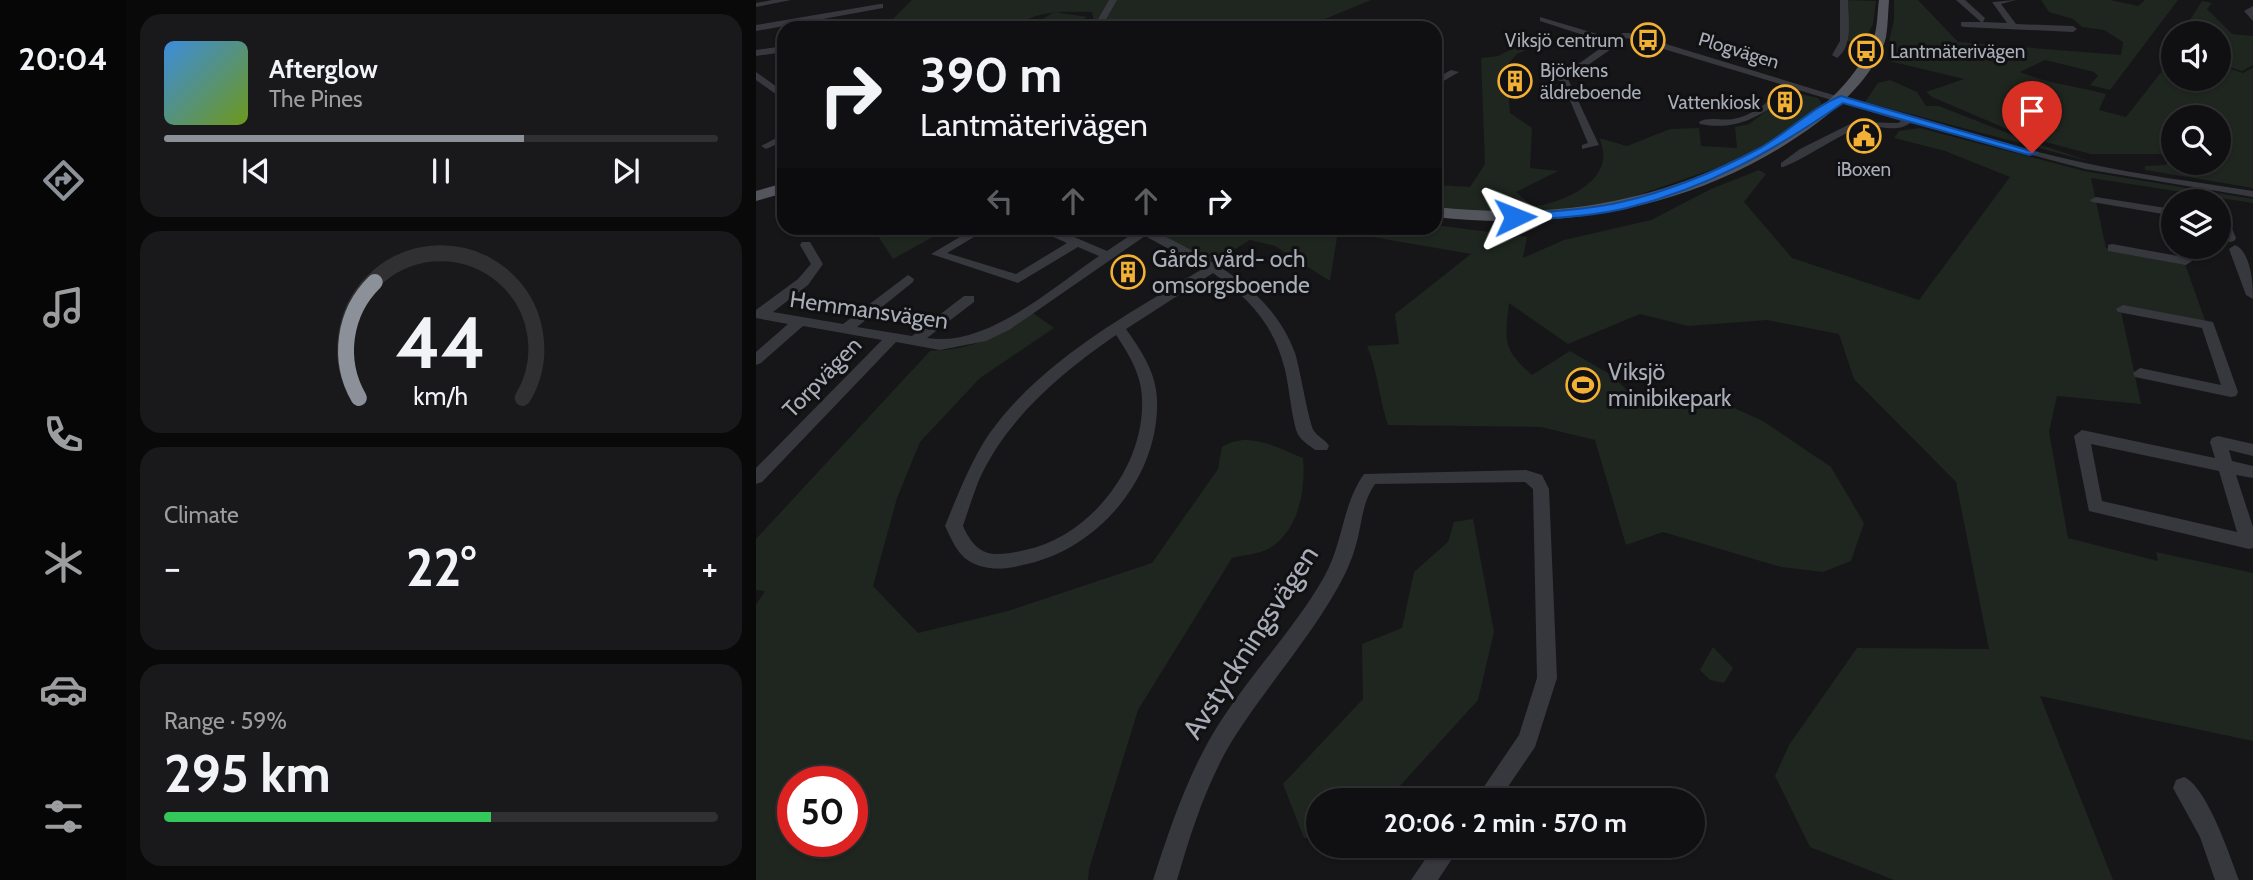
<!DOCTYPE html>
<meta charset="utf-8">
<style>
:root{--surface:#101012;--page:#19191b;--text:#f1f3f6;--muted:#9c9d9f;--line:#303032;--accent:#8c9099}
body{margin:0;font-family:Cabin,sans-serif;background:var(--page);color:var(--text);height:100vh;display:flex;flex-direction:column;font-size:26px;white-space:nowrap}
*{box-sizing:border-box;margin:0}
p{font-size:23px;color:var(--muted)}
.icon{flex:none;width:38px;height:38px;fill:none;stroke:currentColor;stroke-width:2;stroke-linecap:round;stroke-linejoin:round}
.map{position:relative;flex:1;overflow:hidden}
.sheet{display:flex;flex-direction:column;gap:14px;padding:14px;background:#09090a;width:630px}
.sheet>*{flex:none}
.banner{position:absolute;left:21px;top:21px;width:665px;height:214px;border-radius:21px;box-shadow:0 2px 5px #0004,0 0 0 2px var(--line);background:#101012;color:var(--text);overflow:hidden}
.buttons{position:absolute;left:1405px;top:21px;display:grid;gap:14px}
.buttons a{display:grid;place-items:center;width:70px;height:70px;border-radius:50%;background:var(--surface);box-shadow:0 2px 5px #0004,0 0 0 2px var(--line);font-size:35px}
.speed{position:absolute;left:21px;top:766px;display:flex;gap:14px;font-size:35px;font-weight:700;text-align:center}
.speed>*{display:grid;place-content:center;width:91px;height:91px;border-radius:50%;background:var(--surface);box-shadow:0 2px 5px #0004,0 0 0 2px var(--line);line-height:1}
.speed .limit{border:10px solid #d22;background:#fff;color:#111}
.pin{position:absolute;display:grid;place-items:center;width:60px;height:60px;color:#fff;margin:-72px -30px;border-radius:50% 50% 50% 0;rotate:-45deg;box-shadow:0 0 7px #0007}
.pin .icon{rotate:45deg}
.me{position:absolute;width:77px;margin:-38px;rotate:88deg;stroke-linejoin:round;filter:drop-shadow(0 0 5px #0008)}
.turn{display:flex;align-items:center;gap:24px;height:147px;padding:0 28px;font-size:32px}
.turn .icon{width:91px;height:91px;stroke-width:2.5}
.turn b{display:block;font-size:49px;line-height:60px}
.lanes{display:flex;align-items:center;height:66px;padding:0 28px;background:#0003;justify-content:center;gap:35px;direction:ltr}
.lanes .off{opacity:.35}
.big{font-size:52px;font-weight:800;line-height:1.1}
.sheet .card{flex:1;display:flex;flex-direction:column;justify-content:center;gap:10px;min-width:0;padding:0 24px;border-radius:21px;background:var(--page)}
.sheet .dial{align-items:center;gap:0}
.dial svg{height:182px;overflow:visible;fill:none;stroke:var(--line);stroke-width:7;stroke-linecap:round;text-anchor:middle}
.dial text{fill:var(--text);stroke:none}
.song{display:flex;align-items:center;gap:21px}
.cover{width:84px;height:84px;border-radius:10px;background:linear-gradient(135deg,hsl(210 70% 55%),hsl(80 70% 35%))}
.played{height:7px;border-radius:4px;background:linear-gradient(90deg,var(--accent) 65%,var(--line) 65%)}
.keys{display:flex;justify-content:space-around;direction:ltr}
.heat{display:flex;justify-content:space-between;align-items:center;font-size:38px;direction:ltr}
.charge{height:10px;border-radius:5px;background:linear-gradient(90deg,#34c759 59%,var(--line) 0)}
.trip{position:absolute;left:550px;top:788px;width:399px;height:70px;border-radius:35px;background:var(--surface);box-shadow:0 2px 5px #0004,0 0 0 2px var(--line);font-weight:800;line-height:70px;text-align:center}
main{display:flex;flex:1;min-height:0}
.dock{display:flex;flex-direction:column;width:126px;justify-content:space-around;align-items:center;background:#060607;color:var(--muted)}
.dock .icon{width:49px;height:49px}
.dock .current{color:var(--accent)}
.dock b{font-size:32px;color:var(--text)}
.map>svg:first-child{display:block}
.green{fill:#1e261f;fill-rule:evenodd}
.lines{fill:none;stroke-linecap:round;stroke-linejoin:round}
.minor{fill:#37383d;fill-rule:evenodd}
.major{fill:#53555c;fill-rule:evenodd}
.route{fill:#1a73e8;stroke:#114b97;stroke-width:2}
.labels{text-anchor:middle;stroke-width:6;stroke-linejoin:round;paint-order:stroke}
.far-poi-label{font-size:19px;fill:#a8adb8;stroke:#111113;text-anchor:end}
.far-street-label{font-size:19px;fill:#a8adb8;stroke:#111113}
.poi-label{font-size:23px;fill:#a8adb8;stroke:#111113;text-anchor:start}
.street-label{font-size:23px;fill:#a8adb8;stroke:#111113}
.near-street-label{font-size:28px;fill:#a8adb8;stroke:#111113}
</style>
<main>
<nav class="dock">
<b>20:04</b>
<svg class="icon current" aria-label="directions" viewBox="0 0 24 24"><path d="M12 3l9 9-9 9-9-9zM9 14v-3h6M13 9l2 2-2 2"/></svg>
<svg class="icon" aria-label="music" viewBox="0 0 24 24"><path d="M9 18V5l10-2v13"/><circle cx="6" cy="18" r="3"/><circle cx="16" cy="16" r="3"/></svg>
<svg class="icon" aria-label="phone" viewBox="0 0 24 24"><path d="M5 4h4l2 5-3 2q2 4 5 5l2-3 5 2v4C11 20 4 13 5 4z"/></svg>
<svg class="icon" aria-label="climate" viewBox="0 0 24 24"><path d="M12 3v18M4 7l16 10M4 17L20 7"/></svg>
<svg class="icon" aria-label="car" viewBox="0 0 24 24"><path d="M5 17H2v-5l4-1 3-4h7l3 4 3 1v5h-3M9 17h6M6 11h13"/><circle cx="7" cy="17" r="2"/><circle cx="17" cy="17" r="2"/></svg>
<svg class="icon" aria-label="filters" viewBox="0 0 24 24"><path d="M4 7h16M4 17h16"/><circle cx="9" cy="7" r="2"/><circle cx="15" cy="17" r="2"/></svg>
</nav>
<section class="sheet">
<div class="card">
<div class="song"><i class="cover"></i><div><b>Afterglow</b><p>The Pines</p></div></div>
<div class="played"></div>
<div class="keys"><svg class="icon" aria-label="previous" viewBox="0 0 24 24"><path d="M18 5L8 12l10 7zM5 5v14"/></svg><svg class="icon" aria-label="pause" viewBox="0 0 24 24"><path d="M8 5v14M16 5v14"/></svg><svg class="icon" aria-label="next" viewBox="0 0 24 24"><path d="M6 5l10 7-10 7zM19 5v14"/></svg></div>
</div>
<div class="card dial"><svg viewBox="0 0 100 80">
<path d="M14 69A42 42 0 1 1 86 69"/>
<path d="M14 69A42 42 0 0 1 21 18" stroke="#8c9099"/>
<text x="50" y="56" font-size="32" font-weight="700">44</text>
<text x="50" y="72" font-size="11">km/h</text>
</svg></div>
<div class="card"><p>Climate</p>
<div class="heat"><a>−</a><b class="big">22°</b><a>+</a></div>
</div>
<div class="card"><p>Range · 59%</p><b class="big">295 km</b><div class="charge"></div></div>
</section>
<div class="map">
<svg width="1497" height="880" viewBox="0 0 1497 880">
<rect width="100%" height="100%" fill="#161618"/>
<!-- green -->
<g class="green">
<path d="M 156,0 L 615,0 L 547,28 L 339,28 L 336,12 C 308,12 281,9 258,28 L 128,28 Z"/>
<path d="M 1091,0 L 1120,1 L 1117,24 L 1107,44 L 1091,41 Z"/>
<path d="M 1138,0 L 1162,0 L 1202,42 L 1365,55 L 1367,42 L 1348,30 L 1326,27 L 1317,19 L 1293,12 L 1285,0 L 1354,0 L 1382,6 L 1389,0 L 1422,0 L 1354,90 L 1334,85 L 1342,76 L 1338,72 L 1289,60 L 1264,72 C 1293,84 1321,86 1350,94 L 1343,110 L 1370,117 L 1417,57 L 1418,79 L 1463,79 L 1463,65 L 1487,73 L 1497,68 L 1497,188 L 1389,170 L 1389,166 L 1409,165 L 1417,158 L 1418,163 L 1463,163 L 1463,117 L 1418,117 L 1417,154 L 1335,154 L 1270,137 L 1176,97 L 1170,92 L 1208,79 L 1133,61 L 1137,54 L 1132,46 L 1138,20 Z"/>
<path d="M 1446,1 L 1456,3 L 1451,9 L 1476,34 L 1497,36 L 1497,65 L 1486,71 L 1463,64 L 1463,33 L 1426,33 Z"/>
<path d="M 298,12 L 331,17 L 313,28 L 272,28 Z"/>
<path d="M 783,35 L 794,39 L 761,54 L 750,66 L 754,113 L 776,128 L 774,168 L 802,171 L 760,192 L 777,207 C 809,202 863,179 843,138 L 871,146 L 914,129 L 943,128 L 945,146 L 981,148 L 979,127 L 993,124 L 1036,92 L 1062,98 L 1066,104 L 1018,139 L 975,163 L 865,201 L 760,215 L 679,209 L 679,185 L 714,187 L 729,164 L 725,58 L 742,56 Z"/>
<path d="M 1134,80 L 1161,92 L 1170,106 L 1183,106 L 1264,138 L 1336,162 L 1109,102 L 1122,83 Z"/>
<path d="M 1164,128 L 1328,171 L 1497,199 L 1497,203 L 1335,178 L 1350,248 L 1428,261 L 1450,323 L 1364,307 L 1385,404 L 1301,396 L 1293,432 L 1312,538 L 1402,561 L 1400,552 L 1497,573 L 1497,741 L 1284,696 L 1357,880 L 1138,880 L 1054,847 L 1019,776 L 1033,745 L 1101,648 L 1233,649 L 1200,482 L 1098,379 L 1083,334 L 1011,320 L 932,326 L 884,314 L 812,344 L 753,303 C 749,341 746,349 776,375 L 814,351 L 857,376 L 886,406 L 913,392 L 940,391 L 1007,421 L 1075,467 L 1108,523 L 1095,561 L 1067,572 L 1025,567 L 907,532 L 870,545 L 839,440 L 785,427 L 632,425 C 623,399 622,371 611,346 L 643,344 L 639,314 L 715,254 L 582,231 L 574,281 L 519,246 L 494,240 L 458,262 L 398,234 L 397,228 L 679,228 L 679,225 L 771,237 L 767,258 L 808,240 L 895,220 L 955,189 L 1003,170 L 1010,174 L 988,202 L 1036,258 L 1163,300 L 1254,177 L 1189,151 L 1138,138 L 1143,131 Z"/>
<path d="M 117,228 L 193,228 L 137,259 Z"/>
<path d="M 277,313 L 298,328 L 224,378 L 164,442 L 141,498 L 117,586 L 162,633 L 252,611 L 396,563 L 462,469 L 466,447 C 493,430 521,448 547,458 C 550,489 543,530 514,548 C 504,554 487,555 476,558 L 382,710 L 333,869 L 332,880 L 0,880 L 0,605 L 9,591 L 0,590 L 0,539 L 174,351 C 221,349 238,337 277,313 ZM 37,782 L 96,782 L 96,842 L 37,842 Z"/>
<path d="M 717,519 L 738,632 L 722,700 L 631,800 L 562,800 L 562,836 L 548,838 L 527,784 L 607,699 L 606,644 L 646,628 L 658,572 L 692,542 L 698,522 Z"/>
<path d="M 957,647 L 977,668 L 968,683 L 954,680 L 944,670 Z"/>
</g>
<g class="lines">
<!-- minor -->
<g class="minor">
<path d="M 16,0 L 35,0 L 0,7 L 0,3 Z"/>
<path d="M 353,0 L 361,0 L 345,28 L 337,28 Z"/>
<path d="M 1084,0 L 1092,0 C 1092,18 1098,46 1081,58 L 1076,55 L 1084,41 Z"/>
<path d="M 1200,0 L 1209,0 L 1229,18 L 1227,22 L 1251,23 L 1236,2 L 1260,0 L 1245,4 L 1260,24 L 1317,26 L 1321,29 L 1317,32 L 1208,27 L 1205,26 L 1205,22 L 1225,22 Z"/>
<path d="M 124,4 L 127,4 L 127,8 L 0,31 L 0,25 Z"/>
<path d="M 1497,6 L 1497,21 L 1488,11 Z"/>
<path d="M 784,17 L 858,39 L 867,33 L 873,33 C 1025,78 1174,128 1329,163 C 1384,175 1441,182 1497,191 L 1497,197 L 1329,169 L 1154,123 C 1138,135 1119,122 1102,128 C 1086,133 1034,168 1025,167 L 1025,163 L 1044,149 L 1098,122 L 1142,123 L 1145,121 L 1039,89 C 1010,113 984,132 944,124 L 943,122 C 952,116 966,121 977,119 C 998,116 1015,99 1031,86 L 871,38 L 812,79 L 843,145 L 826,149 L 826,145 L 832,143 L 807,84 L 801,79 L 852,43 L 784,21 Z"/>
<path d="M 28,46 L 28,52 L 0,56 L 0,50 Z"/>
<path d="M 695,70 L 703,72 L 679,86 L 679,79 Z"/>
<path d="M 0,72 L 28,92 L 28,100 L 0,80 Z"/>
<path d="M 679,90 L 684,93 L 684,110 L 679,113 Z"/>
<path d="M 28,134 L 28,141 L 10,149 L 5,146 Z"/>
<path d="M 1340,197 L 1416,209 L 1418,229 L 1412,226 L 1407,214 L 1336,202 L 1334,200 Z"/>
<path d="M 1463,208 L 1469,212 L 1480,238 L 1478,241 L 1474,242 C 1461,237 1463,220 1463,208 Z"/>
<path d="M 219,228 L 233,228 L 191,253 L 260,274 L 311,243 L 284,231 L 282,228 L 297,228 L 351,251 L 385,228 L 398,228 L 397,230 C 454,260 515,288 539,353 C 544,368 553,425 558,431 C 562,437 569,439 573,446 L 571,450 L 559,450 C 554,446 546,441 543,436 C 536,426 533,382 528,366 C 517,324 492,297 457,273 L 370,329 C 385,350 401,374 401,401 C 403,477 343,548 271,564 C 252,569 231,572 213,561 C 201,554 195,538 189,526 C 202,494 214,463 233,434 C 286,360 372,314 448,268 L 389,236 L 253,330 L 230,341 L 184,350 L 140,342 L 6,482 L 0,484 L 0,468 L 126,340 L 47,326 L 5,363 L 0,365 L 0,352 L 32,324 L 0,318 L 0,310 L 42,279 L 55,264 L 44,245 L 46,242 L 54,242 L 67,264 L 52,285 L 17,312 L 87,324 L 152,275 L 158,279 L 157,282 L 101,327 L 156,336 L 208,296 L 218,296 L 218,302 L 171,338 C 230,348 296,288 343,256 L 322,247 L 262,283 L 175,254 ZM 360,335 C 373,354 386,376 386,399 C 389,466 335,536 269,550 C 256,553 239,557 227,551 C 217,546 211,535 207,526 C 212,511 217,495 223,480 C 251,418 305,373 360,335 Z"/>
<path d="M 1356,244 L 1422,256 L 1419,247 L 1431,247 L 1436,261 L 1430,265 L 1352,251 L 1352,245 Z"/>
<path d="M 1479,245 C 1495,252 1497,283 1497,299 L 1490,295 L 1473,249 Z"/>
<path d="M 1367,305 L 1457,322 L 1482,392 L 1480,396 L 1475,397 L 1379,377 L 1377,373 L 1384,368 L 1465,385 L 1446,328 L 1362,312 L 1360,309 Z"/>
<path d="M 1326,430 L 1459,458 L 1454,442 L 1456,438 L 1462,436 L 1497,444 L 1497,456 L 1473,450 L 1476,461 L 1497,466 L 1497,478 L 1480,475 L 1497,527 L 1497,548 L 1493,549 L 1333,511 L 1318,436 ZM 1335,444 L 1463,471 L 1481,532 L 1346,501 Z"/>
<path d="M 770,470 L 786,475 L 793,489 L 801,678 L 779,747 L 743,800 L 719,800 L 763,735 L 781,678 L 777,489 L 769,482 L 619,484 C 606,502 606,524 600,545 C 596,560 589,575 581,589 C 552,640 513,684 481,733 C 452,778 436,829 421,880 L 397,880 C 415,824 434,768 466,719 C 498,670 539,628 568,577 C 587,544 586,505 608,474 Z"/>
<path d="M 1428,777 C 1451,787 1474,856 1483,880 L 1459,880 L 1444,837 L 1417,788 L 1420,780 Z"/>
<path d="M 679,845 L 705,845 L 682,880 L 655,880 Z"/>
</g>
<!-- major -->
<g class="major">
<path d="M 1123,0 L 1133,0 C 1132,12 1132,25 1130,37 C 1123,69 1087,104 1061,123 C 951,205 814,232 679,217 L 679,207 C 800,220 905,203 1012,143 C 1054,120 1096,87 1116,42 C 1122,30 1121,13 1123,0 Z"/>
<path d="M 28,183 L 28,193 L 0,201 L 0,191 Z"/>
</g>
</g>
<!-- route -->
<path class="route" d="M 1085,96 L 1282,153 L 1273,155 L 1087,103 C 1017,151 954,187 871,208 C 834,217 796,218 759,221 L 753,217 L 759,214 C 794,211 830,210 865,202 C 913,191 961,171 1004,148 C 1031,133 1058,106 1085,96 Z"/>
<!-- icons -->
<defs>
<symbol id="bus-ring" viewBox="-11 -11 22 22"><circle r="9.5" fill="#111113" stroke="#f2b134" stroke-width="1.5"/><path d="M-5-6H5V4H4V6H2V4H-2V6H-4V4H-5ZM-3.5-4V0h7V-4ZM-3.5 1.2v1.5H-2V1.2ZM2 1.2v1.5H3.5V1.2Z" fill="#f2b134"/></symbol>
<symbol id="building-ring" viewBox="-11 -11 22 22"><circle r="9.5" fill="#111113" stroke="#f2b134" stroke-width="1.5"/><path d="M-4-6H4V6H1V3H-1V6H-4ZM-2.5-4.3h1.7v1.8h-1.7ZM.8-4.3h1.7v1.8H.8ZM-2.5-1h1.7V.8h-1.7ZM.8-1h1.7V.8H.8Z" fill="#f2b134"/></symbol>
<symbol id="civic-ring" viewBox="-11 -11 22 22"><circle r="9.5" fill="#111113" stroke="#f2b134" stroke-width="1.5"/><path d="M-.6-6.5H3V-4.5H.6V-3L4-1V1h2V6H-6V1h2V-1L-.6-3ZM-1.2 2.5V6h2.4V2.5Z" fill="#f2b134"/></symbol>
<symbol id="stadium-ring" viewBox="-11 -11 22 22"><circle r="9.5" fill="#111113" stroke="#f2b134" stroke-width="1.5"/><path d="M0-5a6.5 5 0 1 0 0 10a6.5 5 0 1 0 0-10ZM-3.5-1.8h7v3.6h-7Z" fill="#f2b134"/></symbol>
</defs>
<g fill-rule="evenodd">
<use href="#bus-ring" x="873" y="21" width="38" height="38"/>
<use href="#bus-ring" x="1091" y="32" width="38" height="38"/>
<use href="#building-ring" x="740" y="62" width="38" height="38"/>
<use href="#building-ring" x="1010" y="83" width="38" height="38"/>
<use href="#civic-ring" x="1089" y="117" width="38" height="38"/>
<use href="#building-ring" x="353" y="253" width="38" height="38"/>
<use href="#stadium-ring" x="808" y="366" width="38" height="38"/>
</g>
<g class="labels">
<!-- far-poi labels -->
<g class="far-poi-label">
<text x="868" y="47">Viksjö centrum</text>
<text x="1134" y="58" text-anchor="start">Lantmäterivägen</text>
<text x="784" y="77" text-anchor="start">Björkens<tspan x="784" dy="22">äldreboende</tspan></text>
<text x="1004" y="109">Vattenkiosk</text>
<text x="1108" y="176" text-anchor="middle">iBoxen</text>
</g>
<!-- far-street labels -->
<g class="far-street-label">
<text transform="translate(983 50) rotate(17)" y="7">Plogvägen</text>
</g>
<!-- poi labels -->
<g class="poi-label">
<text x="396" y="267">Gårds vård- och<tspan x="396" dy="26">omsorgsboende</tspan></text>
<text x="852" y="380">Viksjö<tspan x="852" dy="26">minibikepark</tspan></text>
</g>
<!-- street labels -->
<g class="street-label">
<text transform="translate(113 310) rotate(8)" y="8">Hemmansvägen</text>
<text transform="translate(66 377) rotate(-46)" y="8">Torpvägen</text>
</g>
<!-- near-street labels -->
<g class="near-street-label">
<text transform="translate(494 642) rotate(-57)" y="10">Avstyckningsvägen</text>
</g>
</g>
</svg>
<div class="buttons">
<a><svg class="icon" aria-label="sound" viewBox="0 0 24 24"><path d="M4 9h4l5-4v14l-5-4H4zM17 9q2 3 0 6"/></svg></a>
<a><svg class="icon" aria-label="search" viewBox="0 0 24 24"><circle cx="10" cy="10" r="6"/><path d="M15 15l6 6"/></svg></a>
<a><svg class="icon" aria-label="layers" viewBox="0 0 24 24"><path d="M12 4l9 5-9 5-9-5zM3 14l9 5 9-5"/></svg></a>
</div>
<div class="speed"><div class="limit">50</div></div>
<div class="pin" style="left:1276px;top:153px;background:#d93025"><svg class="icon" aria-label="arrive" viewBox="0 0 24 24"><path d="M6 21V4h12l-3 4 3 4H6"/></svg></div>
<svg class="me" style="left:759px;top:217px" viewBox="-20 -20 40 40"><path d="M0-17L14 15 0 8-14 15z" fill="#1a73e8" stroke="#fff" stroke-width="4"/></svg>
<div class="trip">20:06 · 2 min · 570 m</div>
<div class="banner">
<div class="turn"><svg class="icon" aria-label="right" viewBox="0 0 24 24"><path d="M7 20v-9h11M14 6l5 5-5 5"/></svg><div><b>390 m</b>Lantmäterivägen</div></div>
<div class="lanes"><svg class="icon off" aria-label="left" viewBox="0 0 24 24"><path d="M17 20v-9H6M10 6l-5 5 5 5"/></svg><svg class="icon off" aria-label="ahead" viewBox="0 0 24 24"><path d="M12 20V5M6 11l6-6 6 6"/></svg><svg class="icon off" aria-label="ahead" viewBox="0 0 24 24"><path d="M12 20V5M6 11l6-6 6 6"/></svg><svg class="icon" aria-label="right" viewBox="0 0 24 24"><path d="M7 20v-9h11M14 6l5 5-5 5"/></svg></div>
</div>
</div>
</main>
